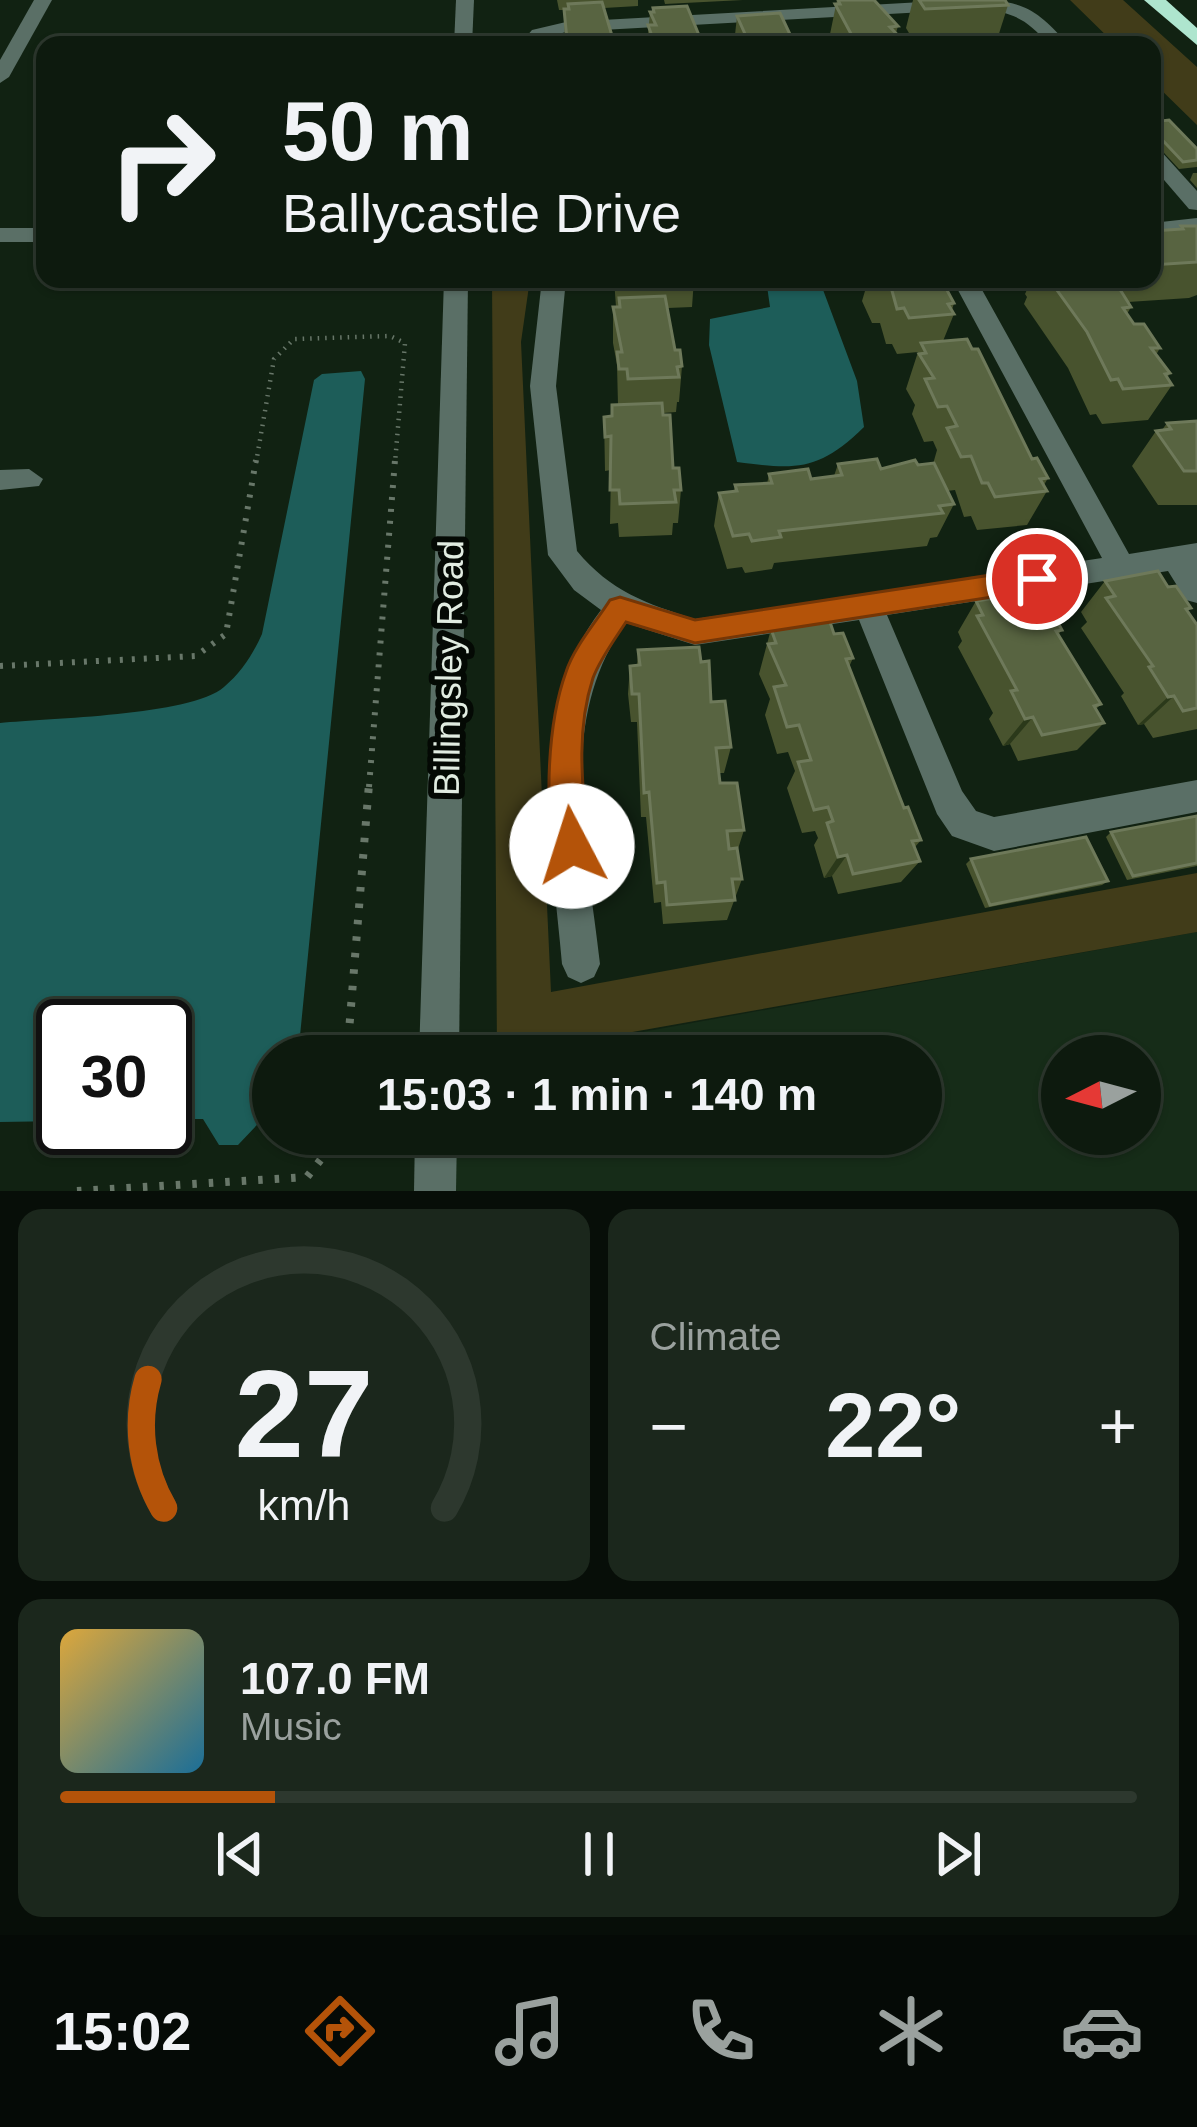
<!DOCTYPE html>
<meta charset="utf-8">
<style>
:root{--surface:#0d1a0e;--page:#1b271c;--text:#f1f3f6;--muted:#9aa19e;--line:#2d382e;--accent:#b45309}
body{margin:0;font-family:Arial,sans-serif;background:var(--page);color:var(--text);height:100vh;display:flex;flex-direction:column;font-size:45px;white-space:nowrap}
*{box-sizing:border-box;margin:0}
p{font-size:39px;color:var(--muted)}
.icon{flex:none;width:66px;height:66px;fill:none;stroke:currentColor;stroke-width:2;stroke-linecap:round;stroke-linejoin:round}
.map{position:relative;height:1191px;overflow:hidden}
.drawer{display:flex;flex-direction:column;gap:18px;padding:18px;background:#070e08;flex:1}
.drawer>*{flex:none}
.hud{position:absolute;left:36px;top:36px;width:1125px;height:252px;border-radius:24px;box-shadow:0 3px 9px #0004,0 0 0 3px var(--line);background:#0d1a0e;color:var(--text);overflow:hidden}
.needle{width:78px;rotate:264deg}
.buttons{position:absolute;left:1041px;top:1035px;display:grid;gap:24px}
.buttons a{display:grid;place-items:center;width:120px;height:120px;border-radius:50%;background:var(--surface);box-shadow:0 3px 9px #0004,0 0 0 3px var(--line);font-size:60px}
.speed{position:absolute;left:36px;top:999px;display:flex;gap:24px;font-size:60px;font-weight:700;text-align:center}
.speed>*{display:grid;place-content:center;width:156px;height:156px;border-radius:50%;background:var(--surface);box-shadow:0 3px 9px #0004,0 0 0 3px var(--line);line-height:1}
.speed .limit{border:6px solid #111;border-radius:18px;background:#fff;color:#111}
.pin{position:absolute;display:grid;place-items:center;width:102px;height:102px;color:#fff;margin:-51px;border:6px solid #fff;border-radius:50%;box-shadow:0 3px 12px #0007}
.me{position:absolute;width:132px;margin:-66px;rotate:355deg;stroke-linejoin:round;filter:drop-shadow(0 0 9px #0008)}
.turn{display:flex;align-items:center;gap:42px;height:252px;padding:0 48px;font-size:54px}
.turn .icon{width:156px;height:156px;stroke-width:2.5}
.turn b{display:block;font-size:84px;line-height:102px}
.big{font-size:90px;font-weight:700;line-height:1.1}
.drawer .tile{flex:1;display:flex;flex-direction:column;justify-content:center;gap:18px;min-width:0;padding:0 42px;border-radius:24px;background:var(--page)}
.drawer .dial{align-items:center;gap:0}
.dial svg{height:312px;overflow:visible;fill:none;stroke:var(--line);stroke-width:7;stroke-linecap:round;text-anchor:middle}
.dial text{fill:var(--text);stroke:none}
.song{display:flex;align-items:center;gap:36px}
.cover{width:144px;height:144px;border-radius:18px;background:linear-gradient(135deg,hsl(40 70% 55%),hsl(200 70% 35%))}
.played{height:12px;border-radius:6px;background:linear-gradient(90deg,var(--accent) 20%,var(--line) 20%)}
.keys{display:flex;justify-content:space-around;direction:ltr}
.heat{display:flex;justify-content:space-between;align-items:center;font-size:66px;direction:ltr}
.drawer .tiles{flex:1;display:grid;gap:18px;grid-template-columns:1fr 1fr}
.tile:last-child{grid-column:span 2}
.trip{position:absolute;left:252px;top:1035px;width:690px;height:120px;border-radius:60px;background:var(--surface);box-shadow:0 3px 9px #0004,0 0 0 3px var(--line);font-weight:700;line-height:120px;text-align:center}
.menu{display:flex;height:192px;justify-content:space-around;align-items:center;background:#050a06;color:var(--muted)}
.menu .icon{width:84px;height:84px}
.menu .on{color:var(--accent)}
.menu b{font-size:54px;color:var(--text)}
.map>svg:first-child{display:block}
.built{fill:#162c18;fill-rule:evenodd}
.green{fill:#413c19}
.water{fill:#1d5d59}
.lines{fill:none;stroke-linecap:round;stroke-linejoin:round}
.path-far2{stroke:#687769;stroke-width:4.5;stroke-dasharray:1.5 6;stroke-linecap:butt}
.path-far1{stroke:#687769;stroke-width:6;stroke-dasharray:3 9;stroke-linecap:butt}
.path{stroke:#687769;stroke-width:8;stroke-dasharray:4.5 12;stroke-linecap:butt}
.minor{fill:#5a6f66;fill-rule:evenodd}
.highway{fill:#aee5ce;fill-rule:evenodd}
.wall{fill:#48532e}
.shaded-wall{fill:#2b391a}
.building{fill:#586441;stroke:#6e795a;stroke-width:3}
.route{fill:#b45309;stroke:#753606;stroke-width:3}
.labels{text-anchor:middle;stroke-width:12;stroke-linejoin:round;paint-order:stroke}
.street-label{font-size:36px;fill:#e1ece1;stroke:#040904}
</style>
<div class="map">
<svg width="1197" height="1191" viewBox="0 0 1197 1191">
<rect width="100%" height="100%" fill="#112212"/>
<!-- built -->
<path class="built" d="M 1197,932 L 1197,1191 L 435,1191 L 436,1134 L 921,1134 L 921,1056 L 509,1056 ZM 1062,1056 L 1140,1056 L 1140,1134 L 1062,1134 Z"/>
<!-- green -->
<g class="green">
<path d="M 1070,0 L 1123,0 L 1197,67 L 1197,125 L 1152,81 L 1152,45 L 1116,45 Z"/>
<path d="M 492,279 L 530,279 L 521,342 L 551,992 L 1197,873 L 1197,932 L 497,1056 Z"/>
</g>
<!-- water -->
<g class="water">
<path d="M 766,279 L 819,279 L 857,381 L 864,427 C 819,471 797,470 737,462 L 709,345 L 710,319 L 770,307 Z"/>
<path d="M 361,371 L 365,379 L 298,1056 L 273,1056 L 273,1108 L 238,1145 L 219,1145 L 203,1119 L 165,1119 L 165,1026 L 63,1026 L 63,1121 L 0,1122 L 0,723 C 49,718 190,716 224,687 C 242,672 253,654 262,634 L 314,380 L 322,374 Z"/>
</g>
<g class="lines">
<!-- path-far2 -->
<path class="path-far2" d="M 256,463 L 274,359 L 294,339 L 390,336 L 405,343 L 395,463"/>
<!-- path-far1 -->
<g class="path-far1">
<path d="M 0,666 L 196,656 L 226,634 L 256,460"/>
<path d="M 369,787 L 395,460"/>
</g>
<!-- path -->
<g class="path">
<path d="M 347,1056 L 369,784"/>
<path d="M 77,1191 L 307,1177 L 341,1134"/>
</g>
<!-- minor -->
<g class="minor">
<path d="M 34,0 L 52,0 L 9,77 L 0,83 L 0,60 Z"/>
<path d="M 456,0 L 474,0 L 472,45 L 454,45 Z"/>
<path d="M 958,0 C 1013,0 1031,0 1068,45 L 1049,45 C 1027,19 1013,12 979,9 L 566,32 L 544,38 L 538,45 L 519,45 L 532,30 L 566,22 Z"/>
<path d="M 1152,147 L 1159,149 L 1197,191 L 1197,210 L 1189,209 L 1152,166 Z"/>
<path d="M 1197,218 L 1197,232 L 1152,237 L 1152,223 Z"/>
<rect x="0" y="228" width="45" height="14"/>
<path d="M 444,279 L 468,279 L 459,1056 L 419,1056 Z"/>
<path d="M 542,279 L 566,279 L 556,386 L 577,551 C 610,591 647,604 695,619 L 1102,558 L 952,279 L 976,279 L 1129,554 L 1197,543 L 1197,603 L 1186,600 L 1168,571 L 887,615 L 962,791 L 976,811 L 994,817 L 1197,780 L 1197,812 L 994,851 L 952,836 L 937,814 L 859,620 L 695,645 L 626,623 C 554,721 588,852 600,964 L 594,977 L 581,983 L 568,977 L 562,964 C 552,845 523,712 601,610 L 574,590 L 548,555 L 530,386 Z"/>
<path d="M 29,469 L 43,479 L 39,486 L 0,490 L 0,470 Z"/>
<path d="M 415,1134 L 457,1134 L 456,1191 L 414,1191 Z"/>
</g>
<!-- highway -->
<path class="highway" d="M 1144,0 L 1166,0 L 1197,28 L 1197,45 Z"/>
</g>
<!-- wall -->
<g class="wall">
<path d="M 557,0 L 638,0 L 638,6 L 604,8 L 613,45 L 565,45 L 564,10 L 559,10 Z"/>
<path d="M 664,0 L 743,0 L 665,4 Z"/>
<path d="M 837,0 L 898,26 L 896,33 L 907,45 L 832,45 L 829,39 Z"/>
<path d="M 913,0 L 1005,0 L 1008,5 L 997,40 L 916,45 L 906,28 Z"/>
<path d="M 653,8 L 703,45 L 647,45 L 650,12 L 652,12 Z"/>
<path d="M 737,16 L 795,45 L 739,45 L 735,35 Z"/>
<path d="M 1152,122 L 1197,149 L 1197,167 L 1179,169 L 1152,140 Z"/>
<path d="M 1152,156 L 1160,166 L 1152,181 Z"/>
<path d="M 1193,173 L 1197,173 L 1197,188 L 1190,180 Z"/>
<path d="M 1181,226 L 1197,226 L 1197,295 L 1189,298 L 1128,302 L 1131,307 L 1127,314 L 1134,324 L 1160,348 L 1156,355 L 1170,373 L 1167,378 L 1172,385 L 1148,420 L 1102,424 L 1096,414 L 1090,415 L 1068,368 L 1024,304 L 1027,297 L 1025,294 L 1032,279 L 1152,279 L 1152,231 L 1179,229 Z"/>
<path d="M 614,279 L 694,279 L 692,307 L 668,308 L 675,350 L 682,366 L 679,402 L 677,402 L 676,412 L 663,413 L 673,468 L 681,490 L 678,523 L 673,523 L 672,535 L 619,537 L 618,523 L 610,524 L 611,470 L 605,471 L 604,417 L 611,416 L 618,405 L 617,365 L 613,343 L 613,307 L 616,307 Z"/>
<path d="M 850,279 L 941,279 L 954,303 L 952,310 L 954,314 L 943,341 L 1048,478 L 1044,485 L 1047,491 L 1027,525 L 977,530 L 971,516 L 964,517 L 955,490 L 947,491 L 954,504 L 937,537 L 930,538 L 927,546 L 774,563 L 772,569 L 745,573 L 742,567 L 727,569 L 714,526 L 719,493 L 734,491 L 735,485 L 767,484 L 769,474 L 811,479 L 834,476 L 838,464 L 881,469 L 933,464 L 937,450 L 933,441 L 924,442 L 912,414 L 915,405 L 906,389 L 918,352 L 897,354 L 892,344 L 886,344 L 880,323 L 872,323 L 862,301 L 865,291 L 863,285 L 853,286 Z"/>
<path d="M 1197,421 L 1197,505 L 1158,505 L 1132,466 L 1156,431 L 1162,430 L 1167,423 Z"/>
<path d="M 1105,581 L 1168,587 L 1191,608 L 1187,612 L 1197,625 L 1197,729 L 1153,738 L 1144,724 L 1138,725 L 1121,696 L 1124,693 L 1081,628 L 1087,622 L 1081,612 Z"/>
<path d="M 976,601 L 1042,607 L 1062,630 L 1058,635 L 1101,704 L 1096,709 L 1104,723 L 1077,750 L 1018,761 L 1010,744 L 1003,746 L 989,719 L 993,713 L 958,647 L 962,641 L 958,632 Z"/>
<path d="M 771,629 L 834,634 L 853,658 L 849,667 L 904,808 L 921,840 L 915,847 L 920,861 L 901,882 L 838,894 L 832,876 L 824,878 L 814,845 L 818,838 L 815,831 L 802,833 L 787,788 L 795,771 L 788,752 L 777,754 L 765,715 L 770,699 L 759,674 Z"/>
<path d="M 638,650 L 701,662 L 711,702 L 731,747 L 724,773 L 719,773 L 720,783 L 744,830 L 738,849 L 742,879 L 727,920 L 663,924 L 661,902 L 654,903 L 646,817 L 641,817 L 637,722 L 631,722 L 628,694 L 630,666 L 637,665 Z"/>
<path d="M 1197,816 L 1197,866 L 1127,880 L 1106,837 L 1111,832 Z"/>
<path d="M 971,859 L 1108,881 L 1102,885 L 985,908 L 966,864 Z"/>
</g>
<!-- shaded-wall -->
<g class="shaded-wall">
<path d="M 1174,696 L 1144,724 L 1138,725 L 1168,697 Z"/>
<path d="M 1033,717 L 1010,744 L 1003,746 L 1025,719 Z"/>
<path d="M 847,855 L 832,876 L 824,878 L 838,857 Z"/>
</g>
<!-- building -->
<g class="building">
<path d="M 838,0 L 874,0 L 898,26 L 890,27 L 907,45 L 857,45 L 835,4 L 840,4 Z"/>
<path d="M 919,0 L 1005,0 L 1008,5 L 925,9 Z"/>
<path d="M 602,2 L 613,39 L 610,45 L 573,45 L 572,40 L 567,40 L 564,9 L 569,9 L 568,4 Z"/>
<path d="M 687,6 L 703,45 L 663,45 L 661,38 L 653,39 L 648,25 L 656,25 L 650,12 L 654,12 L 653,8 Z"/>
<path d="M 780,13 L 795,45 L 750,45 L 737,16 Z"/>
<path d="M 1169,120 L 1197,149 L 1197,160 L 1183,162 L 1152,129 L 1152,122 Z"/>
<path d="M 1181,226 L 1197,226 L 1197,262 L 1152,265 L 1152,231 L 1183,229 Z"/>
<path d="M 879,279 L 941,279 L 954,303 L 948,304 L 954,314 L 909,318 L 904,308 L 897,309 L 891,287 L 883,287 Z"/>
<path d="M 1049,279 L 1104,279 L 1107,284 L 1116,283 L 1131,307 L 1123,308 L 1134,324 L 1144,324 L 1160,348 L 1151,348 L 1170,373 L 1165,374 L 1172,385 L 1123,389 L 1118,379 L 1111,380 L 1087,332 Z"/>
<path d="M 665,296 L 675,350 L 680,350 L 682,366 L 677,367 L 679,377 L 628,379 L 627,369 L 619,369 L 617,352 L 622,352 L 613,307 L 620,307 L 619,298 Z"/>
<path d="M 967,339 L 972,349 L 978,349 L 1032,459 L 1037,458 L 1048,478 L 1040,479 L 1047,491 L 995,497 L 988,483 L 982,483 L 971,456 L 961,457 L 947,428 L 957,426 L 947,406 L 938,407 L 925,379 L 934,378 L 919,354 L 926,353 L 921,343 Z"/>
<path d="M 662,403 L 663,415 L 670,415 L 673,468 L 679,468 L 681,490 L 674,490 L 676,502 L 620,504 L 619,490 L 610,490 L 611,436 L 605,437 L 604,417 L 612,416 L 612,405 Z"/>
<path d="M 1197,421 L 1197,471 L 1184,471 L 1156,431 L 1171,429 L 1167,423 Z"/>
<path d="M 877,459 L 881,469 L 915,460 L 918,465 L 934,463 L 954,504 L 939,506 L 943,513 L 779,531 L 781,537 L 752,541 L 749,534 L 733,536 L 719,493 L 737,491 L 735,485 L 772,483 L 769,474 L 808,469 L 811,479 L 842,475 L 838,464 Z"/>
<path d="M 1158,571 L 1168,587 L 1176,586 L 1191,608 L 1186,609 L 1197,625 L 1197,708 L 1183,711 L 1174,696 L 1168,697 L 1149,667 L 1153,666 L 1106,598 L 1115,596 L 1105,581 Z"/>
<path d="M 1033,592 L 1042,607 L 1049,606 L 1062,630 L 1056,631 L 1101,704 L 1094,706 L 1104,723 L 1042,735 L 1033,717 L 1025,719 L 1011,691 L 1017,690 L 977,616 L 983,615 L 976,601 Z"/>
<path d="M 829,619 L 834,634 L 843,633 L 853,658 L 846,659 L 904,808 L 908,807 L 921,840 L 912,841 L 920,861 L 853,874 L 847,855 L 838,857 L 827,823 L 833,821 L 828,807 L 814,810 L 798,762 L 811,760 L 799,725 L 787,727 L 774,687 L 786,685 L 768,644 L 776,643 L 771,629 Z"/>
<path d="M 699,647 L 701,662 L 709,661 L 711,702 L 725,701 L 731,747 L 716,748 L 720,783 L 737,783 L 744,830 L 727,831 L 729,849 L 737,848 L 742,879 L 732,879 L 735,900 L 667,905 L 665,882 L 657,883 L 649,792 L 644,793 L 639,694 L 632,694 L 630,666 L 640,665 L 638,650 Z"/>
<path d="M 1197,816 L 1197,863 L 1133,876 L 1111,832 Z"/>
<path d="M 1086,837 L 1108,881 L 990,905 L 971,859 Z"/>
</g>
<!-- route -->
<path class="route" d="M 1037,568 L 1051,579 L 1037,590 L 695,643 L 626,622 C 615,639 600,659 593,678 C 575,733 583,790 588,846 L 583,857 L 572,862 L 560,857 C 541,812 549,719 566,672 C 574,647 596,622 610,600 L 620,597 L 695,620 Z"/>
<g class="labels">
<!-- street labels -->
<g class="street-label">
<text transform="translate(448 668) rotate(-89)" y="13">Billingsley Road</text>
</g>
</g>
</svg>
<div class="buttons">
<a><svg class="needle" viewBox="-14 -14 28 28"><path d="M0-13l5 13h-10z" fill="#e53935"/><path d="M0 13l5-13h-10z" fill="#9aa19e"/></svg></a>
</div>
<div class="speed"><div class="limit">30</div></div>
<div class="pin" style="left:1037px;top:579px;background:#d93025"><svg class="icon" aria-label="arrive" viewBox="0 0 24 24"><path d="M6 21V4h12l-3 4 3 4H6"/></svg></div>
<svg class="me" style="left:572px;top:846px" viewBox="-20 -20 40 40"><circle r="19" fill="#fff"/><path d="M0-13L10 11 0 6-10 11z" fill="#b45309"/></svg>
<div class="trip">15:03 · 1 min · 140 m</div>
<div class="hud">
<div class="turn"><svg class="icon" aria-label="right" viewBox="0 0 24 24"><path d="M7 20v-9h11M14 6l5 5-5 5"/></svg><div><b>50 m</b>Ballycastle Drive</div></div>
</div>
</div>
<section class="drawer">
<div class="tiles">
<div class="tile dial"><svg viewBox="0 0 100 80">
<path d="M14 69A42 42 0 1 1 86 69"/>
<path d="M14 69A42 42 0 0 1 10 36" stroke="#b45309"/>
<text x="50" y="56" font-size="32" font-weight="700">27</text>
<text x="50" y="72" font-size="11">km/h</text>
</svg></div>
<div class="tile"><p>Climate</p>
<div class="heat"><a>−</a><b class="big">22°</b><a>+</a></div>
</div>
<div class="tile">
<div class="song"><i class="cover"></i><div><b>107.0 FM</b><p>Music</p></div></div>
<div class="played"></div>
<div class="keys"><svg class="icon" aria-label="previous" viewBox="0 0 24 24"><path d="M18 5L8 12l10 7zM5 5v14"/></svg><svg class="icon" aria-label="pause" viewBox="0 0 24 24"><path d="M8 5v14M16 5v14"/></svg><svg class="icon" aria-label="next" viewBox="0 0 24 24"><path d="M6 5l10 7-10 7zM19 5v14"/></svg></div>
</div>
</div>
</section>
<nav class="menu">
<b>15:02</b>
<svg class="icon on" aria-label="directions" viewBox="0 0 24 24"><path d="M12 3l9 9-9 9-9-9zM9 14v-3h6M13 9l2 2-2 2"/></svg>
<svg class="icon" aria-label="music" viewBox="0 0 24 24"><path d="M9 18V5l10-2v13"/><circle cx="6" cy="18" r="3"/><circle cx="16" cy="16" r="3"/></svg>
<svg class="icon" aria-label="phone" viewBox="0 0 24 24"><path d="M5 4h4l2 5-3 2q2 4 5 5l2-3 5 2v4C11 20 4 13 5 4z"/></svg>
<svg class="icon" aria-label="climate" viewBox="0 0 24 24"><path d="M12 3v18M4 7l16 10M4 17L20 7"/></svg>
<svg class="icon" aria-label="car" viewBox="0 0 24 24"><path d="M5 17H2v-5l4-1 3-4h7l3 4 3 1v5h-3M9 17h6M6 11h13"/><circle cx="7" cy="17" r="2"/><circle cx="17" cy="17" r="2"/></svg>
</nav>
